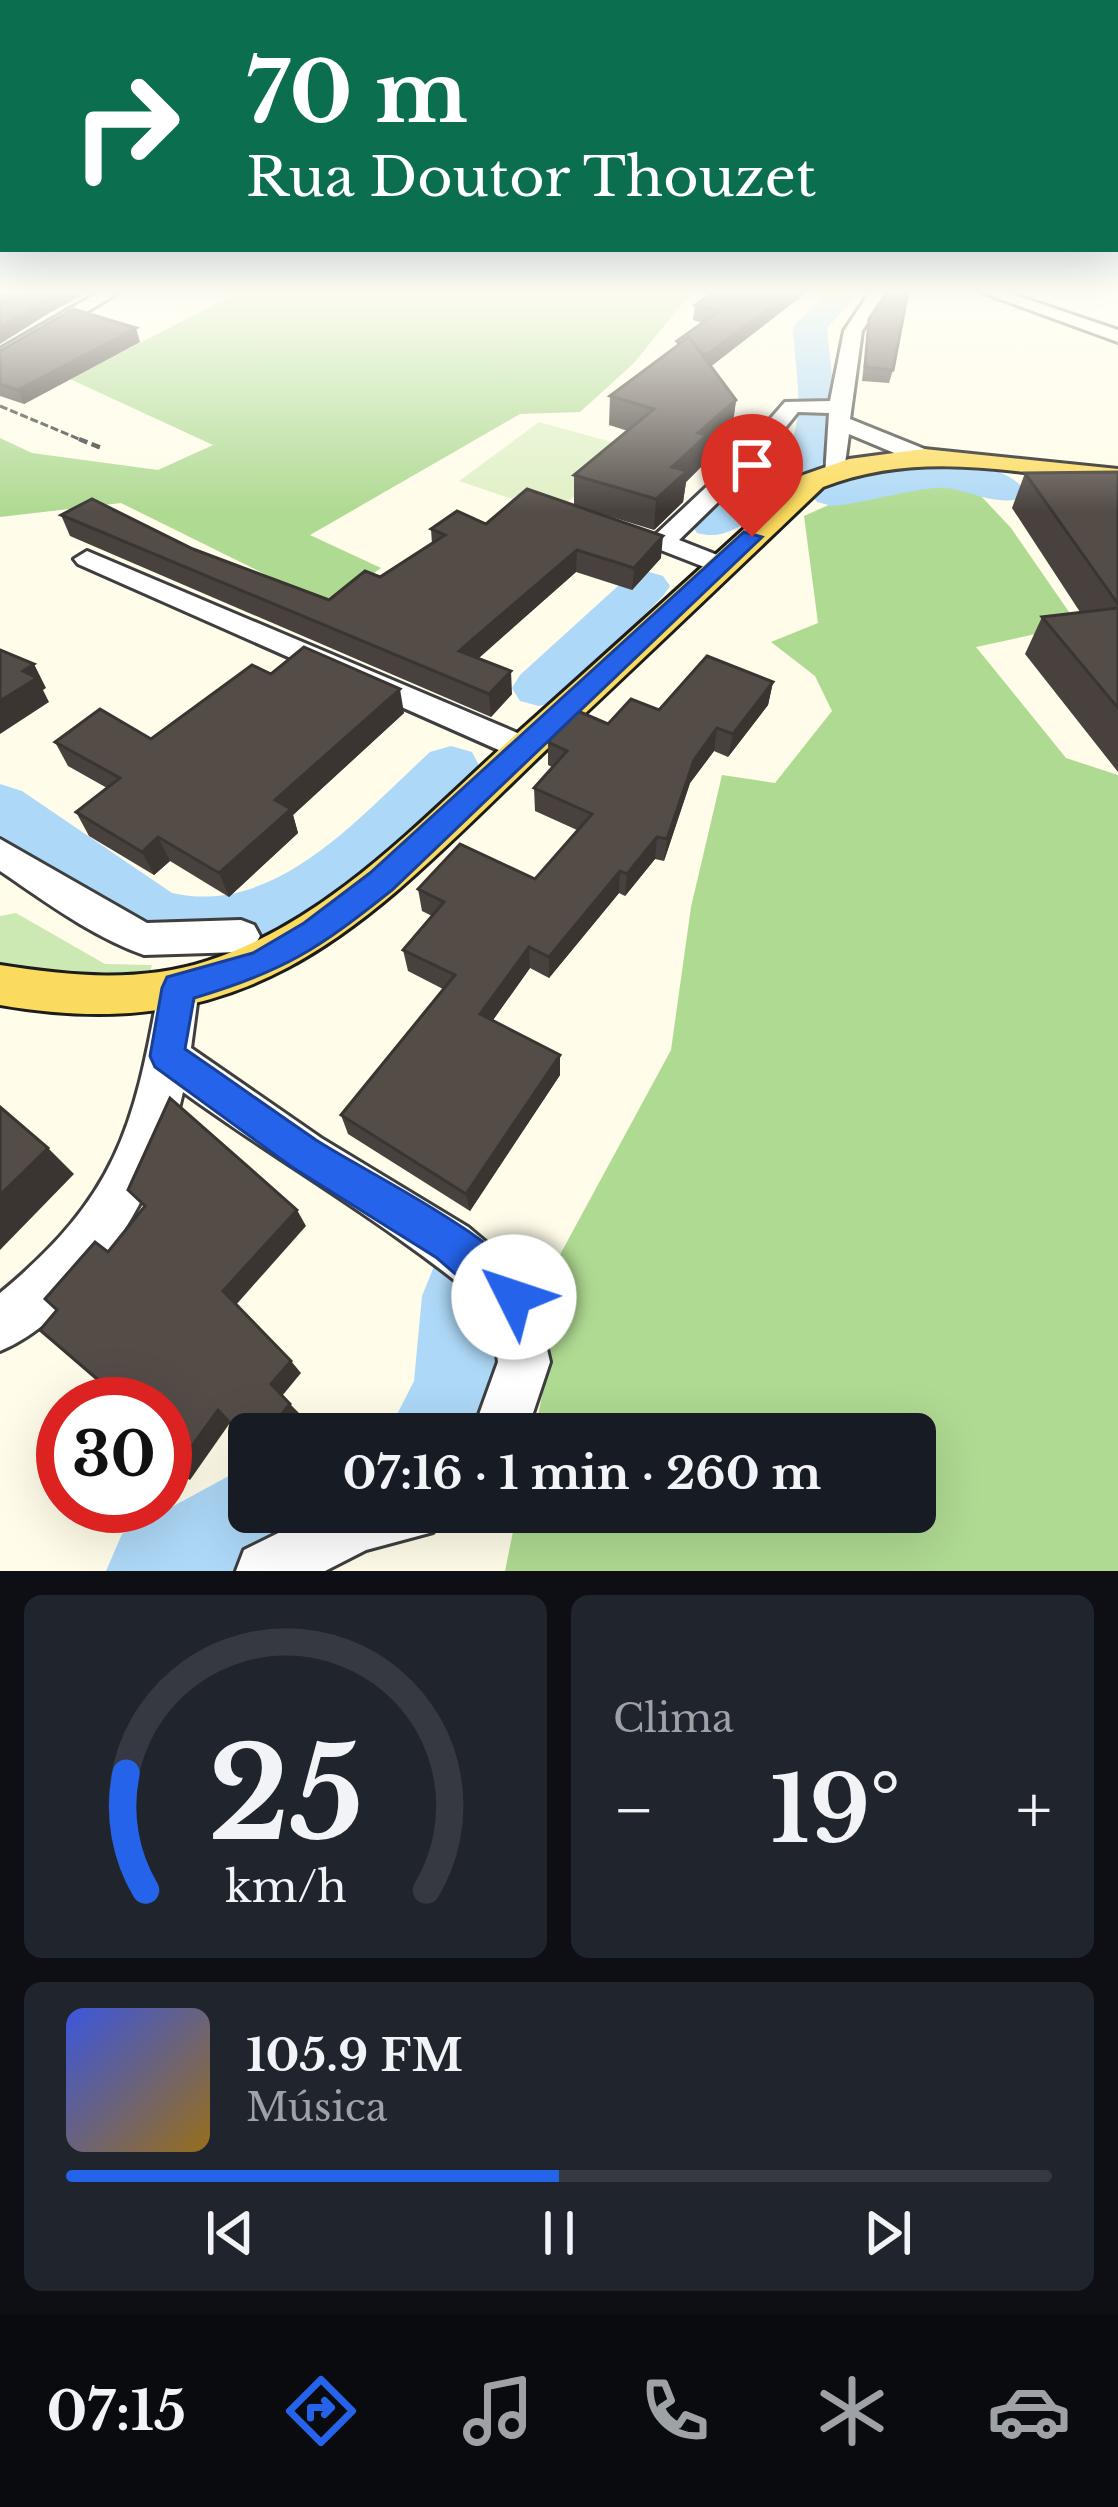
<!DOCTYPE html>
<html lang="pt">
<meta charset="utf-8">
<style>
:root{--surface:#171b24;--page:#20242c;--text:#f1f3f6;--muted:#9ea1a6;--line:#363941;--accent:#2563eb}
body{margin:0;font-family:"Libre Baskerville",serif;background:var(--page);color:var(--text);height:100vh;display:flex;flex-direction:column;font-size:45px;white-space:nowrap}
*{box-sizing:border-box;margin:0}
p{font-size:39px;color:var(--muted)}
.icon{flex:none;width:66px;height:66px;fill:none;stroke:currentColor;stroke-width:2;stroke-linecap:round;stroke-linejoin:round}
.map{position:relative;height:1571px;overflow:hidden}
.details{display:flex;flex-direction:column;gap:24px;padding:24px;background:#0d0f14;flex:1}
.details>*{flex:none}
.banner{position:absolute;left:0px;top:0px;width:1119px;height:252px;box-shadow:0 12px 48px #0002;background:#0b6e4f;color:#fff;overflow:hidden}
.speed{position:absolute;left:36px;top:1377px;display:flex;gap:24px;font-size:60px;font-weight:700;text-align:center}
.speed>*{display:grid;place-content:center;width:156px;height:156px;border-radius:50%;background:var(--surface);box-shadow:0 12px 48px #0002;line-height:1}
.speed .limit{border:18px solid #d22;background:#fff;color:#111}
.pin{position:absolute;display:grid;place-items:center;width:102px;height:102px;color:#fff;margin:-123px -51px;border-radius:50% 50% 50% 0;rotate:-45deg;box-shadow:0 0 12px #0007}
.pin .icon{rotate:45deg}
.me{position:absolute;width:132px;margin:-66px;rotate:311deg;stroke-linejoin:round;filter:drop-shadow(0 0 9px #0008)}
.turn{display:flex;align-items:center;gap:42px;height:252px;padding:0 48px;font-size:54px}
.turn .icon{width:156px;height:156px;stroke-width:2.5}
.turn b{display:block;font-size:84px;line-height:102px}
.big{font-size:90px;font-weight:700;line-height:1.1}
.details .tile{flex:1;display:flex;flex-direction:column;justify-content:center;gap:18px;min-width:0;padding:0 42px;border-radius:18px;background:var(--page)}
.details .dial{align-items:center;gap:0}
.dial svg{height:312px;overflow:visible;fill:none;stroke:var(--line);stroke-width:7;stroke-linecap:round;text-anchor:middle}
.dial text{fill:var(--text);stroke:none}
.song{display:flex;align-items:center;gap:36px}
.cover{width:144px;height:144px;border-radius:18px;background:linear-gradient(135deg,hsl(230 70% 55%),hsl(40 70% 35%))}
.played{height:12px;border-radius:6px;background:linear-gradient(90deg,var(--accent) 50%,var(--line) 50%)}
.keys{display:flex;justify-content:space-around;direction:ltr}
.heat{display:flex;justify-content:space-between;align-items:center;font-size:66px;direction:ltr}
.details .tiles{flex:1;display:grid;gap:24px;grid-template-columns:1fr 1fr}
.tile:last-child{grid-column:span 2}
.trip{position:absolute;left:228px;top:1413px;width:708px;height:120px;border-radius:18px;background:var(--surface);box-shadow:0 12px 48px #0002;font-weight:700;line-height:120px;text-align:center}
.tabs{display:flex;height:192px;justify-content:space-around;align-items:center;background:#090b0e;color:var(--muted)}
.tabs .icon{width:84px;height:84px}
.tabs .current{color:var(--accent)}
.tabs b{font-size:54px;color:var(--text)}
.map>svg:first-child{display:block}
.green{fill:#cde9b3}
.forest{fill:#afda92}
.pitch{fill:#dff0c5}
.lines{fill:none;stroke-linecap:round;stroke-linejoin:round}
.river{fill:#add8f7;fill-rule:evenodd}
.minor-casing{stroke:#3e3e3e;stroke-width:6}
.major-casing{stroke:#1c1c1c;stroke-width:6}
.path-far1{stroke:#2d2d2d;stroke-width:3;stroke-dasharray:8 3;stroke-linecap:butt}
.path{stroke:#2d2d2d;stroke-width:4.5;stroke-dasharray:9 4.5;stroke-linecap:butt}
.minor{fill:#fff;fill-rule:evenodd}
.major{fill:#fbdb5d;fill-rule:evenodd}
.wall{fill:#48413d}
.shaded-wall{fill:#3b3532}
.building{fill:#544c47;stroke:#3b3532;stroke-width:3}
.route{fill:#2563eb;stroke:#184099;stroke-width:3}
</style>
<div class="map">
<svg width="1118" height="1571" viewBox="0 0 1118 1571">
<rect width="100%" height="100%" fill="#fffce9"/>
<!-- green -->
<path class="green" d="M 16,913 L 105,964 L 152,965 L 149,975 L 93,980 L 0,968 L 0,916 Z"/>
<!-- forest -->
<g class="forest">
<path d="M 239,292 L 692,292 L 633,364 L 580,412 L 520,414 L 310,535 L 381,568 L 329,606 L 121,503 L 0,517 L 0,438 L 32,453 L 158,470 L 213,445 L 70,379 Z"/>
<path d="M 966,480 L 1011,528 L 1078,625 L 976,647 L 1066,758 L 1118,775 L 1118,1571 L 505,1571 L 517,1512 L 915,1512 L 915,1434 L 534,1434 L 545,1382 L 549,1275 L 671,1050 L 691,907 L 722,775 L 775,783 L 832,711 L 815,676 L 771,642 L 818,623 L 804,516 L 871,486 Z"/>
</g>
<!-- pitch -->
<path class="pitch" d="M 539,422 L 633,448 L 554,513 L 459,481 Z"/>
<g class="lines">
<!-- river -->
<g class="river">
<path d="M 828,292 L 861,292 L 827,328 C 835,416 853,472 758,517 C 735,528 722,540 697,533 L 691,524 C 704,504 727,501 747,489 C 817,446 796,395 793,326 Z"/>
<path d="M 936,463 C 963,463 1008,466 1024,490 L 1018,499 C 989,506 965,486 935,488 C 900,491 867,503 832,506 L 817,502 L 811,493 L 817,484 L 832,480 Z"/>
<path d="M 646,571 L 663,576 L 670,586 L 663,596 L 558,701 L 539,706 L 520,701 L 512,688 L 520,675 L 629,576 Z"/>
<path d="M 451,746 L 472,752 L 480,767 C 458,805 417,837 385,868 C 229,1016 143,954 0,840 L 0,784 L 22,791 L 172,893 C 276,917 360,816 430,752 Z"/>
<path d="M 467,1251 L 499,1264 C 523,1322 513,1377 489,1434 L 387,1434 L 414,1381 L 422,1296 L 435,1264 Z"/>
<path d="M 249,1465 L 249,1512 L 311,1512 L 296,1548 L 258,1571 L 106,1571 L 122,1534 Z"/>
</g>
<defs>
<g id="minor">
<path d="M 99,292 L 120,292 L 0,363 L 0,349 Z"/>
<path d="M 870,292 L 887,292 L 862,331 L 850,419 L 927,450 L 927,460 L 911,460 L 849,434 L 844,471 L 825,476 L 829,413 L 798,412 L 750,471 L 679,540 L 730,560 L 730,570 L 712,570 L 653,547 L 653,537 L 734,461 L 785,402 L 830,401 L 844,331 Z"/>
<path d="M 981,292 L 1006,292 L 1118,330 L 1118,342 Z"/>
<path d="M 87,551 L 534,740 L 539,748 L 523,759 L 512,756 L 78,564 L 74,559 Z"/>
<path d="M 0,839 L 147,923 L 241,920 L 254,925 L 260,936 L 254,947 L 241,952 L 144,955 C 91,936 46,902 0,871 Z"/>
<path d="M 179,971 L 193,976 L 199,988 L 191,1048 L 321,1138 L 468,1227 L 531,1280 L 550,1362 L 526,1434 L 472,1434 L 498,1362 L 491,1310 C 396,1228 285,1166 183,1092 C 164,1181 87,1315 0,1351 L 0,1293 C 116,1197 134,1129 159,988 L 165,976 Z"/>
<path d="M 321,1512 L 441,1512 L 433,1532 L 366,1550 L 325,1571 L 236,1571 L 244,1550 Z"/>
</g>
<path id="major" d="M 924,449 L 1118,469 L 1118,485 C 1018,472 919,449 823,487 C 731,575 639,663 546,750 C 373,916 262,1051 0,1005 L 0,965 C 69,976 139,983 207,961 C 328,922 421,820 513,737 C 610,650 707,563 803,475 L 849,459 Z"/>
</defs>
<!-- minor casing -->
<use href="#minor" class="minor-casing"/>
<!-- major casing -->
<use href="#major" class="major-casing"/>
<!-- path-far1 -->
<path class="path-far1" d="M 0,406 L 86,442"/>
<!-- path -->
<path class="path" d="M 79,439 L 104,449"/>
<!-- minor -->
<use href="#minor" class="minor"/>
<!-- major -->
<use href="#major" class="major"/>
</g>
<!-- wall -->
<g class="wall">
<path d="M 807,292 L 711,366 L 736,400 L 732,430 L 705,454 L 703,465 L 686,482 L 683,502 L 654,530 L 579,507 L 661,558 L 632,590 L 576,572 L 478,658 L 512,694 L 491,717 L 70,536 L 61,515 L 193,549 L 329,600 L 380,577 L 432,544 L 431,529 L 486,524 L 574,505 L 574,475 L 628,431 L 609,425 L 610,396 L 677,346 L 677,341 L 703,323 L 693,320 L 695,305 Z"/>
<path d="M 869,319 L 893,370 L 889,383 L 862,381 Z"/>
<path d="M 140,342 L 24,404 L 0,396 L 0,351 Z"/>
<path d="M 1118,472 L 1118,772 L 1025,654 L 1042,617 L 1080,612 L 1012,508 L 1025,473 Z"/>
<path d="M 271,674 L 404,713 L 293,815 L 298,833 L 229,897 L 170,861 L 154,875 L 89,836 L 76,812 L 107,788 L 68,766 L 55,742 L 151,739 Z"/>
<path d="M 773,682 L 768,705 L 728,757 L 714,751 L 690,783 L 664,861 L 655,859 L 625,896 L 619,893 L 549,978 L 530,968 L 493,1020 L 560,1075 L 470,1211 L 348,1134 L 341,1115 L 443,989 L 408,971 L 403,950 L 432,916 L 422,911 L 418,889 L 535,879 L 577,830 L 535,811 L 534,788 L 552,767 L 548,765 L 548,742 L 659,710 Z"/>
</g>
<!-- shaded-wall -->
<g class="shaded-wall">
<path d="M 60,292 L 89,292 L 51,312 L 0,344 L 0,327 Z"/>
<path d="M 790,292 L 807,292 L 705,371 L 707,355 Z"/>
<path d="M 136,328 L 140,342 L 24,404 L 18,390 Z"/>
<path d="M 736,400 L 732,430 L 705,454 L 703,465 L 686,482 L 683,502 L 654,530 L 656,499 L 672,467 L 698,433 Z"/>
<path d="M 663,536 L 661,558 L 632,590 L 634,568 Z"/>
<path d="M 577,550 L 576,572 L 461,674 L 459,651 Z"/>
<path d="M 34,664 L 46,688 L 43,690 L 49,702 L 0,734 L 0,701 L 23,671 Z"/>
<path d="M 511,671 L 512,694 L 491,717 L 489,694 Z"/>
<path d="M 773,682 L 768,705 L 728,757 L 733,734 Z"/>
<path d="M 400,689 L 404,713 L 293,815 L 298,833 L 229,897 L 219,873 L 275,800 Z"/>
<path d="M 717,728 L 714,751 L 690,783 L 664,861 L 667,839 L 694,760 Z"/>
<path d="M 158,837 L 170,861 L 154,875 L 142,852 Z"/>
<path d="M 657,837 L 655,859 L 625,896 L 627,874 Z"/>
<path d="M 620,871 L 619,893 L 549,978 L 549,957 Z"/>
<path d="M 529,947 L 530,968 L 483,1034 L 480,1014 Z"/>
<path d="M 560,1055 L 560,1075 L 470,1211 L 466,1194 Z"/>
<path d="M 48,1148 L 74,1174 L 0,1250 L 0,1195 Z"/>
<path d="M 297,1210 L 306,1226 L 235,1306 L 223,1291 Z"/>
<path d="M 291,1361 L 301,1373 L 282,1396 L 271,1384 Z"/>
<path d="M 290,1404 L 300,1414 L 284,1434 L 265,1434 Z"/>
<path d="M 218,1410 L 232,1420 L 190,1480 L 174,1471 Z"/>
</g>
<!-- building -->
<g class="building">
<path d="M 0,292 L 60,292 L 0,327 Z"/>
<path d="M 714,292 L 790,292 L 707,355 L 700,352 L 689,337 L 681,343 L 677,341 L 719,311 L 695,305 Z"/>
<path d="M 887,292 L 908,292 L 893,370 L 865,367 L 869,319 Z"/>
<path d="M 73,309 L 136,328 L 18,390 L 0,384 L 0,351 Z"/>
<path d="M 689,337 L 736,400 L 698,433 L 707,435 L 672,467 L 687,471 L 656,499 L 574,475 L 654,409 L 610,396 Z"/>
<path d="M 1118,472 L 1118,604 L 1025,473 Z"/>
<path d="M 527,489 L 663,536 L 634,568 L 577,550 L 459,651 L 511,671 L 489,694 L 61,515 L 92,499 L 193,549 L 329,600 L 365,571 L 380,577 L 445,535 L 431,529 L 457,511 L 486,524 Z"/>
<path d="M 1118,608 L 1118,708 L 1042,617 Z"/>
<path d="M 304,647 L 400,689 L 275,800 L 291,809 L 219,873 L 158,837 L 142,852 L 76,812 L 120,778 L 55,742 L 100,709 L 151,739 L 252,665 L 271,674 Z"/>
<path d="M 0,650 L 34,664 L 23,671 L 37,678 L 0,701 Z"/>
<path d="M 707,656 L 773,682 L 733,734 L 717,728 L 694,760 L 667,839 L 657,837 L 627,874 L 620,871 L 549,957 L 529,947 L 480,1014 L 560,1055 L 466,1194 L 341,1115 L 455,975 L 403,950 L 444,902 L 418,889 L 460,844 L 535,879 L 592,814 L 534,788 L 567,751 L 548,742 L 578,711 L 608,724 L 631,699 L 659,710 Z"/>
<path d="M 170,1098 L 297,1210 L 223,1291 L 291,1361 L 271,1384 L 290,1404 L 265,1434 L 249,1434 L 249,1443 L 218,1410 L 174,1471 L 165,1463 L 165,1404 L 112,1404 L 118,1397 L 40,1330 L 57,1310 L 45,1299 L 95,1242 L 108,1252 L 145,1206 L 128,1190 Z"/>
<path d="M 0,1107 L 48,1148 L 0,1195 Z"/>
</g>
<!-- sky -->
<linearGradient id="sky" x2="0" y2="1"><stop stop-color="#90c2ee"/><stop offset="0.57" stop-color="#fffef5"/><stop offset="1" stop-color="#fffef5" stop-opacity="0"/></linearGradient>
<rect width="1118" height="512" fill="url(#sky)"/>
<!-- route -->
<path class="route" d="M 744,532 L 762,537 L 392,890 C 318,949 285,971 194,998 L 185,1049 C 229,1079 272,1110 316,1140 C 370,1175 511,1241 534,1297 L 528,1312 L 514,1318 L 499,1312 L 437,1258 L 292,1167 L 155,1067 L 150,1056 L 162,988 L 167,977 L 253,953 L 304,923 L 370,873 Z"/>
</svg>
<div class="speed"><div class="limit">30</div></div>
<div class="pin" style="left:752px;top:537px;background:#d93025"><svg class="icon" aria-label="arrive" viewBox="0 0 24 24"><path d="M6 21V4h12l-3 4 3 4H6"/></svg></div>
<svg class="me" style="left:514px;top:1297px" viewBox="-20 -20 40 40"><circle r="19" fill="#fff"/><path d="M0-13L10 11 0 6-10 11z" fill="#2563eb"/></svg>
<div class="trip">07:16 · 1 min · 260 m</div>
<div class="banner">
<div class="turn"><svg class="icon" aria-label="right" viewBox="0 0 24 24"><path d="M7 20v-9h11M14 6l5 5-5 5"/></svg><div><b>70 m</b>Rua Doutor Thouzet</div></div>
</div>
</div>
<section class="details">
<div class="tiles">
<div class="tile dial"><svg viewBox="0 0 100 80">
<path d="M14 69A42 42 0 1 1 86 69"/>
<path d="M14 69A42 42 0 0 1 9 39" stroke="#2563eb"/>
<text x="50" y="56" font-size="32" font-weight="700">25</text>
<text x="50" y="72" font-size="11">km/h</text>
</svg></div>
<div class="tile"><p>Clima</p>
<div class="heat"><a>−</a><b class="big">19°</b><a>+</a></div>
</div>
<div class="tile">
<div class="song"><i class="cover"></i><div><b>105.9 FM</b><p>Música</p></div></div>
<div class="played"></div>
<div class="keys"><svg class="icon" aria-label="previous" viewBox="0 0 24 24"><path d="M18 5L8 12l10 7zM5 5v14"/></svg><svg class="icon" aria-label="pause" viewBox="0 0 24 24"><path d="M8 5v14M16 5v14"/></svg><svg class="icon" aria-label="next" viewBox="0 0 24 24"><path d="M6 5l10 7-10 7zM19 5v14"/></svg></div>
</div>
</div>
</section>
<nav class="tabs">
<b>07:15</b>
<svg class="icon current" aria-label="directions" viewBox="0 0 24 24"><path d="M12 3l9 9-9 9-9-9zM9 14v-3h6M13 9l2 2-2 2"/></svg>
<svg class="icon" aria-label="music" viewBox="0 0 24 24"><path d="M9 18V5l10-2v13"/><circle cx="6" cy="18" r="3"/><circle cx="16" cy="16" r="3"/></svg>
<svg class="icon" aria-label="phone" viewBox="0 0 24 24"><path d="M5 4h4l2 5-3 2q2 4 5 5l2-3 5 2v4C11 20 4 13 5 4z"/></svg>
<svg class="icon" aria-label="climate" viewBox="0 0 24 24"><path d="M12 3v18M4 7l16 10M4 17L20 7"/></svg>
<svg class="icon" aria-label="car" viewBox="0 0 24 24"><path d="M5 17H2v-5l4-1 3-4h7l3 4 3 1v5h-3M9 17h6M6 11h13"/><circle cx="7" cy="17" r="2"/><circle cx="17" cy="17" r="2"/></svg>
</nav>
